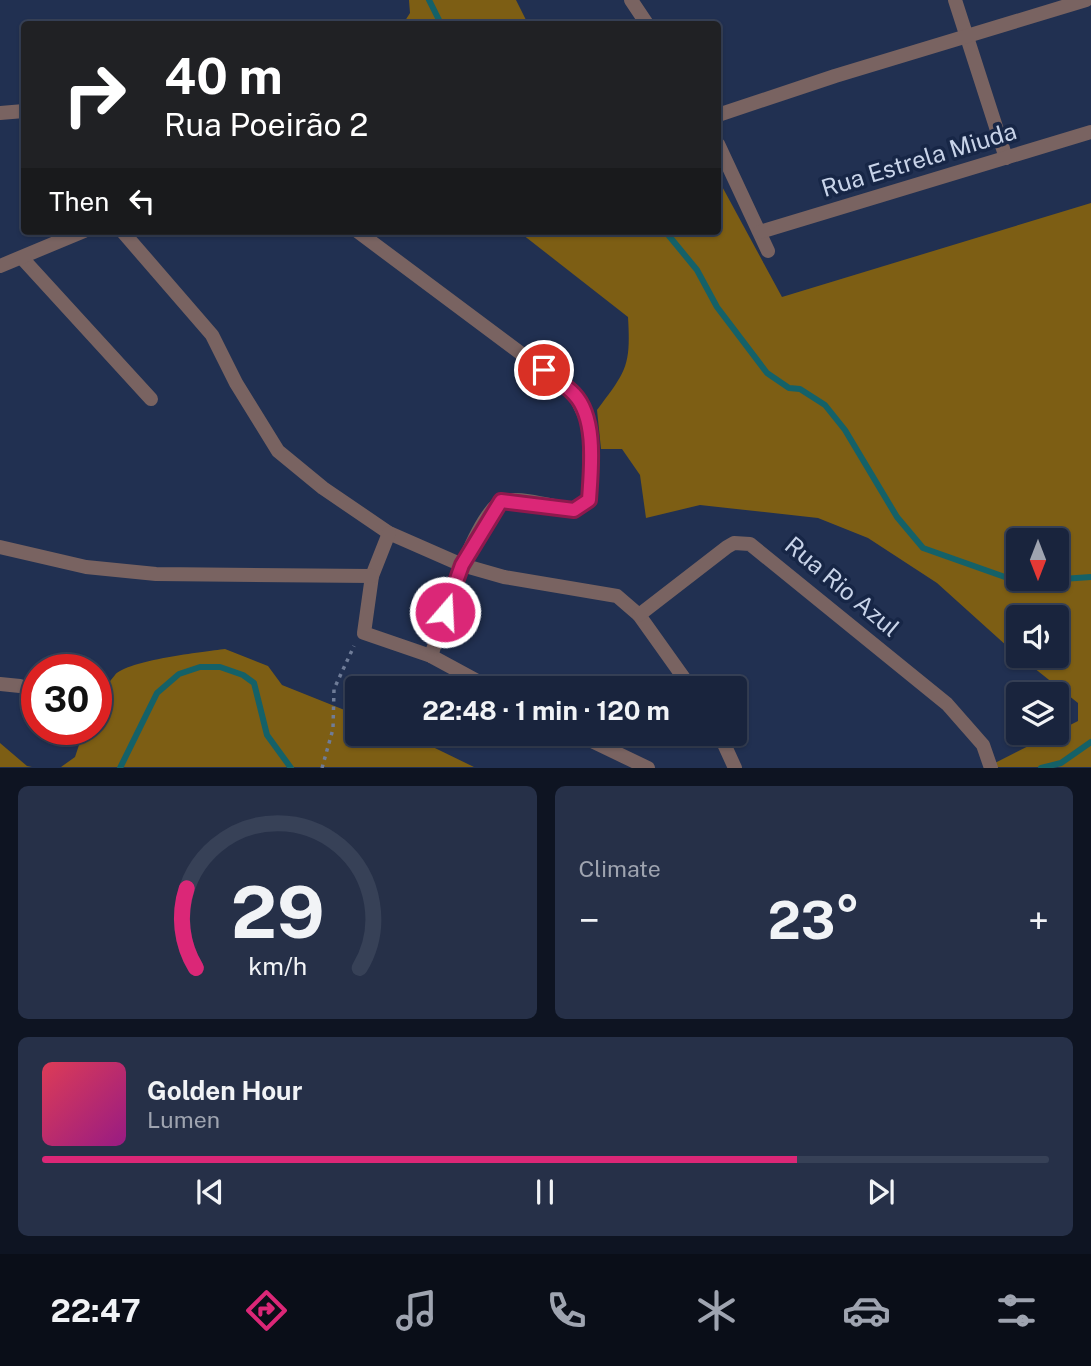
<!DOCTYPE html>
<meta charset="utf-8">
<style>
:root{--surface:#19243d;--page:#263048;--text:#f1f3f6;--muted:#9fa4b0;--line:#374157;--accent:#db2777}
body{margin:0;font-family:"Public Sans",sans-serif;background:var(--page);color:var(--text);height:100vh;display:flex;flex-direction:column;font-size:26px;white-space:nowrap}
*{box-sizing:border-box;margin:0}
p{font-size:23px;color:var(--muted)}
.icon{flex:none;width:38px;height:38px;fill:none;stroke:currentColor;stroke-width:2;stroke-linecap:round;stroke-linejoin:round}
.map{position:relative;height:768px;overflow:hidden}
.drawer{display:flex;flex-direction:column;gap:18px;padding:18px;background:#0e1422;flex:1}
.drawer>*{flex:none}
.top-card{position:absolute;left:21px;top:21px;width:700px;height:214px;border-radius:7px;box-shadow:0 2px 5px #0004,0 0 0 2px var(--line);background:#202124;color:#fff;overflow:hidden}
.needle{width:46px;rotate:180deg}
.buttons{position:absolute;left:1006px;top:528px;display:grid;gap:14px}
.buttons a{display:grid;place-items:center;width:63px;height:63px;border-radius:7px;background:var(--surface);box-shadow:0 2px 5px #0004,0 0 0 2px var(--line);font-size:35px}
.speed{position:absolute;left:21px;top:654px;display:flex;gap:14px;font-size:35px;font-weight:700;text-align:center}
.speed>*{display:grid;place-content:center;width:91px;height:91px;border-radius:50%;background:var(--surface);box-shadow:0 2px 5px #0004,0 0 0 2px var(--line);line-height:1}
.speed .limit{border:10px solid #d22;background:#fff;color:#111}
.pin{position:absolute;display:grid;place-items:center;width:60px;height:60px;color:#fff;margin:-30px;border:4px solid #fff;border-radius:50%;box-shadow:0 2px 7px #0007}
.me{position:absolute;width:77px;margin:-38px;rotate:19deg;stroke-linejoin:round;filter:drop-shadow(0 0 5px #0008)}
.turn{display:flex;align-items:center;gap:24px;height:147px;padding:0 28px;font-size:32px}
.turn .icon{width:91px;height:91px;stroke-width:2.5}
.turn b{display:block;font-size:49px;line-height:60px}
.then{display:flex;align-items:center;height:66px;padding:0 28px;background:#0003;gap:14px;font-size:26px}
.big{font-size:52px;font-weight:700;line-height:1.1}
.drawer .tile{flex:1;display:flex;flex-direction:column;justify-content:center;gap:10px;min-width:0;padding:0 24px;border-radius:10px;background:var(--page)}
.drawer .dial{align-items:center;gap:0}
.dial svg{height:182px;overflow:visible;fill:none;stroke:var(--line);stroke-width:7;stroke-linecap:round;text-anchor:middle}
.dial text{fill:var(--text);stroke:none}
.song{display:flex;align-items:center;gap:21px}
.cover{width:84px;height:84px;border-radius:10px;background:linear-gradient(135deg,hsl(350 70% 55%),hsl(310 70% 35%))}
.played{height:7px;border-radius:4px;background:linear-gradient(90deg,var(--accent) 75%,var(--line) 75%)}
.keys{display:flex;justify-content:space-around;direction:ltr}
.heat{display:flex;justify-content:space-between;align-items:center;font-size:38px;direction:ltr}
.drawer .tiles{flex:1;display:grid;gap:18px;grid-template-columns:1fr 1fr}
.tile:last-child{grid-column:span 2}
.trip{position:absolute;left:345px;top:676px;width:402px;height:70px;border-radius:7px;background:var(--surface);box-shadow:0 2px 5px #0004,0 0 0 2px var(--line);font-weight:700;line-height:70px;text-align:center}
.tab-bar{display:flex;height:112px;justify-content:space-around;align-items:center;background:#0a0e18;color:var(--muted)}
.tab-bar .icon{width:49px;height:49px}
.tab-bar .on{color:var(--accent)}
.tab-bar b{font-size:32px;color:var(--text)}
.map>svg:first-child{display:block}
.forest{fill:#7d5e14;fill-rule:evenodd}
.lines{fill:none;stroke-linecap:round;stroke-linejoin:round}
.stream{stroke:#146168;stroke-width:6}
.path{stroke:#6f7c98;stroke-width:3.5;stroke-dasharray:3.5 5;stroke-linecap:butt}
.street{stroke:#796361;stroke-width:14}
.route-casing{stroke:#8e194d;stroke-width:18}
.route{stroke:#db2777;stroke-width:12}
.labels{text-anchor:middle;stroke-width:7;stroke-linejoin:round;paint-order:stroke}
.street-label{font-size:24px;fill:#c8d3e8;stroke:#172646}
</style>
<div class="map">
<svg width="1091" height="768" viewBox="0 0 1091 768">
<rect width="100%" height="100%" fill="#213051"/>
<!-- forest -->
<g class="forest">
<path d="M 409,0 L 516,0 L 528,24 L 403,24 L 410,13 Z"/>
<path d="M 718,179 L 782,297 L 1091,203 L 1091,767 L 987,767 L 1078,721 L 1078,703 L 1019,656 L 1057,656 L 1057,618 L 1018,618 L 1018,656 L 937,583 L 868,538 L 818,518 L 700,505 L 646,518 L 640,475 L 622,449 L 601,449 L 597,410 C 626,371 631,367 628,317 L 518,231 L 718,231 ZM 1018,541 L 1057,541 L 1057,579 L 1018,579 Z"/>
<path d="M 225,649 L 268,666 L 282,685 L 357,715 L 357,733 L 404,733 L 474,767 L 61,767 L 75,757 L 84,730 L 96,730 C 96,709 101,691 115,675 C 128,660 203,652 225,649 Z"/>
<path d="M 0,743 L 27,766 L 32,767 L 0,767 Z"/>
</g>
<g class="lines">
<!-- stream -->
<g class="stream">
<path d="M 429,0 L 441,24"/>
<path d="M 665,231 L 697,270 L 717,307 L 767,373 L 789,388 L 800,389 L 825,405 L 845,430 L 897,517 L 923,548 L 1019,582 L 1091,577"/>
<path d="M 120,768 L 157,693 L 179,674 L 200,667 L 220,667 L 243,675 L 254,683 L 267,735 L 291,768"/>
<path d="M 1041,768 L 1061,763 L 1091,742"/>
</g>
<!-- path -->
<path class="path" d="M 322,768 L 333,729 L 334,689 L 354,646"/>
<!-- street -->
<g class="street">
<path d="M 631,0 L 647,24"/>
<path d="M 955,0 L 1006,158"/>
<path d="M 0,113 L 24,111"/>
<path d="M 718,115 L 835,76 L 1086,0"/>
<path d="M 718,144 L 768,251"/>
<path d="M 122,231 L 212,335 L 236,383 L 278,451 L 323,488 L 389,533 L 462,565 L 504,577 L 617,596 L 639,615 L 691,688"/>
<path d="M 357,231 L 574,393 L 589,425 L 589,500 L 574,510 C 554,507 525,497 504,501 C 477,506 440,629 431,656"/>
<path d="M 760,232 L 1091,132"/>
<path d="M 22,258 L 151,399"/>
<path d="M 0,266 L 84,231"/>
<path d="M 389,533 L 372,576 L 364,633 L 431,656 L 490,688"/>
<path d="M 0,547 L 86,567 L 156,574 L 372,576"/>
<path d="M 639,615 L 727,547 L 734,543 L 750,544 L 947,704 L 983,745 L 991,768"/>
<path d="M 0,684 L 20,686"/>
<path d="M 575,733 L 648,768"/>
<path d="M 719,733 L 735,768"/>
</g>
</g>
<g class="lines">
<defs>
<path id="route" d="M 445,612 L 462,565 L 501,501 L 574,510 L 589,500 C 591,469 597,418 574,394 C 566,385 553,378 544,370"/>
</defs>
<!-- route casing -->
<use href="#route" class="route-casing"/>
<!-- route -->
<use href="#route" class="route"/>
</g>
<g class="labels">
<!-- street labels -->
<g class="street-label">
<text transform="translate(919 160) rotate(-17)" y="8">Rua Estrela Miuda</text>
<text transform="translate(842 587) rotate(40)" y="8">Rua Rio Azul</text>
</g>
</g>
</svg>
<div class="buttons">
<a><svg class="needle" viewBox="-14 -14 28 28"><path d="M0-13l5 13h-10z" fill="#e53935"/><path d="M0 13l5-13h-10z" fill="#9fa4b0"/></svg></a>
<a><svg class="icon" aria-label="sound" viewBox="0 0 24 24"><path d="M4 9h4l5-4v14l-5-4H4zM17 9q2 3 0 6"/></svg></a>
<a><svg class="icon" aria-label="layers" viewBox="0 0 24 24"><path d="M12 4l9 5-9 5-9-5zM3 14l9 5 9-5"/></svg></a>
</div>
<div class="speed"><div class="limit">30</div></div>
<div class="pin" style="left:544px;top:370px;background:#d93025"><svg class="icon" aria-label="arrive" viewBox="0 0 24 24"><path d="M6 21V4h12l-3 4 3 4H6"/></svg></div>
<svg class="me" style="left:445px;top:612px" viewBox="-20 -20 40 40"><circle r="17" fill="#db2777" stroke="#fff" stroke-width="3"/><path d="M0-11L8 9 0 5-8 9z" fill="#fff"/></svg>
<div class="trip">22:48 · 1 min · 120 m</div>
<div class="top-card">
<div class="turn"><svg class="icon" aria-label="right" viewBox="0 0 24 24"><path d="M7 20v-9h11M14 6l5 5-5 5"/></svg><div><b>40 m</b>Rua Poeirão 2</div></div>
<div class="then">Then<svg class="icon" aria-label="left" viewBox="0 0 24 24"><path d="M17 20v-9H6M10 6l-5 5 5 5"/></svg></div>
</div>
</div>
<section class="drawer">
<div class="tiles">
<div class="tile dial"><svg viewBox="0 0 100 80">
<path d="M14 69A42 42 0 1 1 86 69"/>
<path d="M14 69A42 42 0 0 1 10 34" stroke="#db2777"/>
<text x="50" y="56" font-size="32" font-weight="700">29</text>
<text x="50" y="72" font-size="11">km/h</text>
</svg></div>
<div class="tile"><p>Climate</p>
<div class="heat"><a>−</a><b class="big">23°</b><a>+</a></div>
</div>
<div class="tile">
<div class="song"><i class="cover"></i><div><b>Golden Hour</b><p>Lumen</p></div></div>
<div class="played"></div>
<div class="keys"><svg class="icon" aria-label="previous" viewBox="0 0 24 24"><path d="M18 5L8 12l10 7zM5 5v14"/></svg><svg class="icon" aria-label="pause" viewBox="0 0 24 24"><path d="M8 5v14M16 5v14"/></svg><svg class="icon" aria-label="next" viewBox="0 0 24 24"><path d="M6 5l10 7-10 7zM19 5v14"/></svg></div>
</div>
</div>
</section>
<nav class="tab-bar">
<b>22:47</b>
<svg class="icon on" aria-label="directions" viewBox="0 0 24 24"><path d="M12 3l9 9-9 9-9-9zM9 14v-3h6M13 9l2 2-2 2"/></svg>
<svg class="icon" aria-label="music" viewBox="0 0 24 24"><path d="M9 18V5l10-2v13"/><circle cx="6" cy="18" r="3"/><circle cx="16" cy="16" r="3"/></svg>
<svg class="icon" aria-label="phone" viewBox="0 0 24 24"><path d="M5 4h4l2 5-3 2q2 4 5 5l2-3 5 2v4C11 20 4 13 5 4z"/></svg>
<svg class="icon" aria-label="climate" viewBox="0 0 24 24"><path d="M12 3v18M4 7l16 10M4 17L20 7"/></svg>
<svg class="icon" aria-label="car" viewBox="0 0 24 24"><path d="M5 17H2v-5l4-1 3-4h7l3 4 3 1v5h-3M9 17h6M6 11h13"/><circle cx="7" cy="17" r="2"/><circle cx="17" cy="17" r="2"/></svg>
<svg class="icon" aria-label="filters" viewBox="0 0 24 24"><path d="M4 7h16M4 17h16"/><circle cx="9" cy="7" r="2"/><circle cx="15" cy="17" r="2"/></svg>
</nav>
